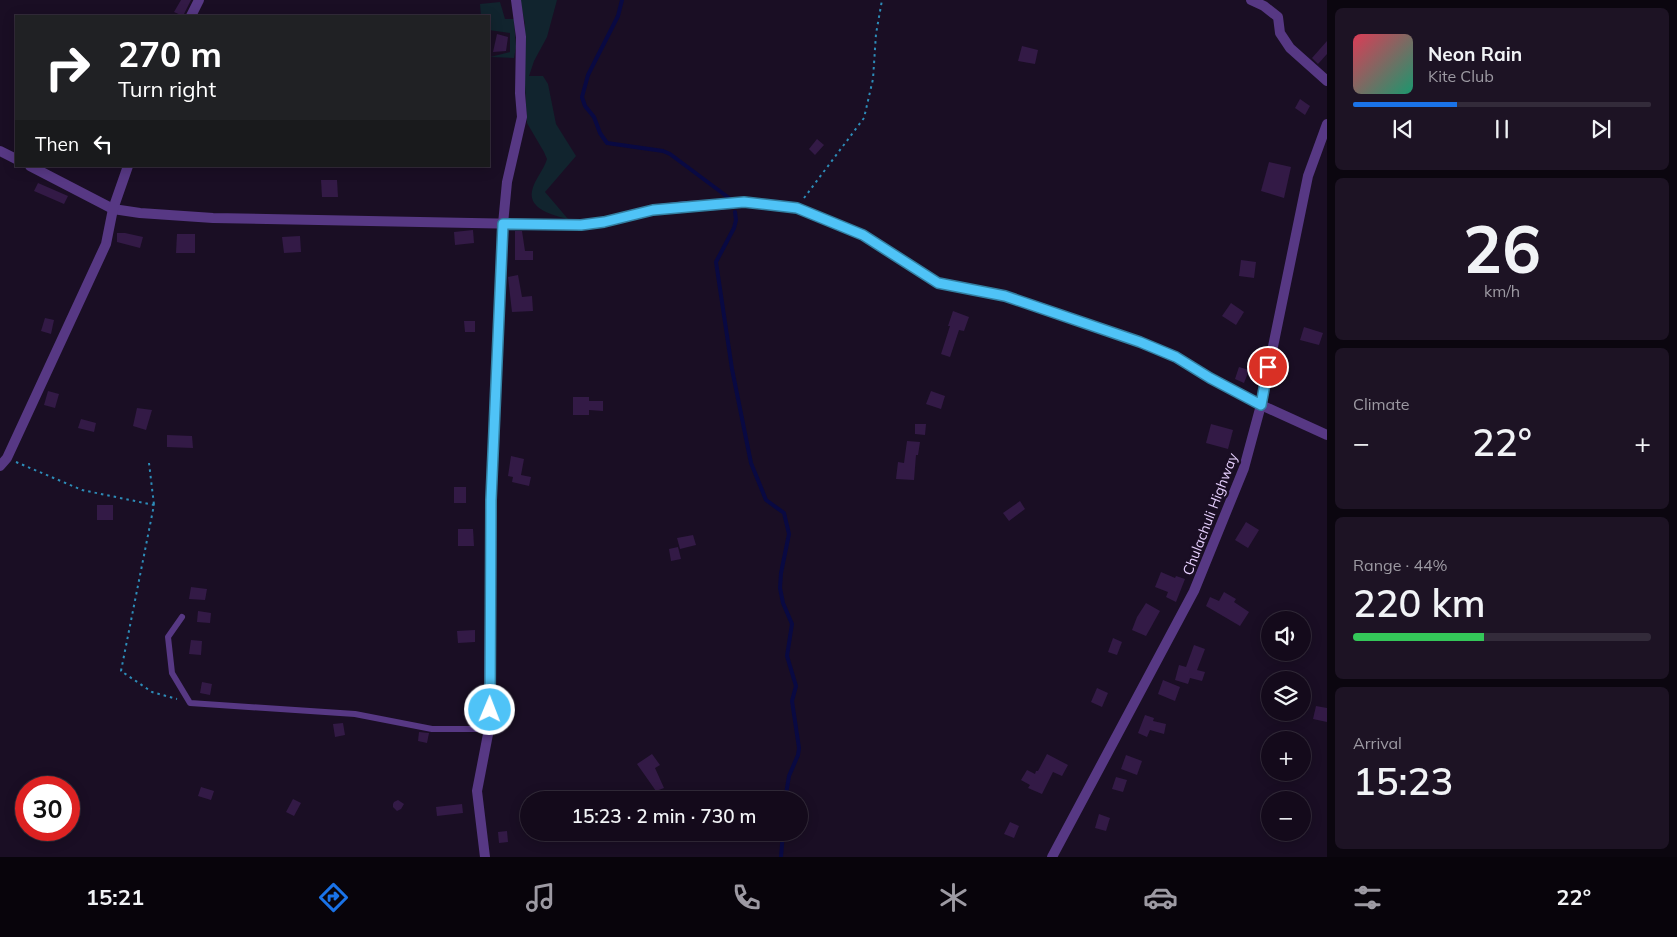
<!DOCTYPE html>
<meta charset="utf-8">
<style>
:root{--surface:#140a1b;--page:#1d1324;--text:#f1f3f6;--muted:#9d9aa3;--line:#332b3a;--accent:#1a73e8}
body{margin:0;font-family:Mulish,sans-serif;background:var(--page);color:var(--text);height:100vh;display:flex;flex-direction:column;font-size:19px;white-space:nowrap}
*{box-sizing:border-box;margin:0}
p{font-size:16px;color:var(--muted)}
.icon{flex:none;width:28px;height:28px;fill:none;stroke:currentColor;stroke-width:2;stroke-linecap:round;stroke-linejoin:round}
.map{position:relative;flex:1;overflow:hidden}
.side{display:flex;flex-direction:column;gap:8px;padding:8px;background:#0b060f;width:350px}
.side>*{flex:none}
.guide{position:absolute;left:15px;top:15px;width:475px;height:152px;border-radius:0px;box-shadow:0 2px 12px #0003,0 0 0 1px var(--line);background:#202124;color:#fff;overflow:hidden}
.buttons{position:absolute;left:1261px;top:611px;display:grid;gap:10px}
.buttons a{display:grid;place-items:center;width:50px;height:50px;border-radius:50%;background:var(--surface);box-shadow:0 2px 12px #0003,0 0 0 1px var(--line);font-size:25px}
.speed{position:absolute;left:15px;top:776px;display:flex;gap:10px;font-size:25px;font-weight:700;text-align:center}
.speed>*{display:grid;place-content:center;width:65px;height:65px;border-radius:50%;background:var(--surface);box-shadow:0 2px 12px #0003,0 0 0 1px var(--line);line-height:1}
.speed .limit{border:8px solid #d22;background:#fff;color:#111}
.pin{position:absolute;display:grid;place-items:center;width:42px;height:42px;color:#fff;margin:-21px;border:2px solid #fff;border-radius:50%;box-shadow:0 1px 5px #0007}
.me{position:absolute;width:55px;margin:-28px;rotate:1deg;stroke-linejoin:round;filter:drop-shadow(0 0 4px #0008)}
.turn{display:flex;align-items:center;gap:18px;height:105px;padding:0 20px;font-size:22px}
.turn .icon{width:65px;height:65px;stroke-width:2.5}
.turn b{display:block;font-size:35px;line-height:42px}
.then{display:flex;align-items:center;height:48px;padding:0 20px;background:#0003;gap:10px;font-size:19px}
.big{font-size:38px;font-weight:600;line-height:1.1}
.side .widget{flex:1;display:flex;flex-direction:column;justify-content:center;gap:8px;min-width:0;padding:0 18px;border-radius:8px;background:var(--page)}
.side .dial{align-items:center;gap:0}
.dial b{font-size:65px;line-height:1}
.song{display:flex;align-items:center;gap:15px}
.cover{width:60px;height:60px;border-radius:8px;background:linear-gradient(135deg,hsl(350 70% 55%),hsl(160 70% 35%))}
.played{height:5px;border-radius:2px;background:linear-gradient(90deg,var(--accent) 35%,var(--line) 35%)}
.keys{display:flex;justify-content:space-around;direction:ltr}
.heat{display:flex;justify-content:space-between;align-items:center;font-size:28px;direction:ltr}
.charge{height:8px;border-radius:4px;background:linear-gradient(90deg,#34c759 44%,var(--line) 0)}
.trip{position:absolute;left:520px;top:791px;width:288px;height:50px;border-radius:25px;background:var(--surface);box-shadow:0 2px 12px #0003,0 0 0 1px var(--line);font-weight:600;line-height:50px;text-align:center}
.dock{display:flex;height:80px;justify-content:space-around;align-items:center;background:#08040b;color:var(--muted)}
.dock .icon{width:35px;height:35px}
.dock .selected{color:var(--accent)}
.dock b{font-size:22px;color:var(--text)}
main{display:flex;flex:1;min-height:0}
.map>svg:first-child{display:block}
.green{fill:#11242e}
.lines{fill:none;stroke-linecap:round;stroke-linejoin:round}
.stream{stroke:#090942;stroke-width:4}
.building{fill:#331a46}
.path{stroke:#2d8cb8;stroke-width:2;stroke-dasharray:2.5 4;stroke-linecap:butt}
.service{stroke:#573884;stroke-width:6}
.minor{stroke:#573884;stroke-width:10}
.tertiary{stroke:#573884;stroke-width:10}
.route-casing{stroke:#337fa1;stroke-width:12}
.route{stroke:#4fc3f7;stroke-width:9}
.labels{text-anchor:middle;stroke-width:5;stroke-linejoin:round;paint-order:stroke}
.street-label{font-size:14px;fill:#e8d1ff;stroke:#1a0e24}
</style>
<main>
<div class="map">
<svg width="1327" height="857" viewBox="0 0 1327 857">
<rect width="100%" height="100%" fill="#1a0e24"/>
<!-- green -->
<g class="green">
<path d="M 520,0 L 557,0 L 547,37 L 534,61 L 529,76 L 543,76 L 548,84 L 556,124 L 576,156 L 545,192 L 568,219 C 556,216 528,210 532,191 C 534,180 544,170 547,159 L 544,152 L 527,123 L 525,86 L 525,24 Z"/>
<path d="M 500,2 L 505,19 L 514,19 L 516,47 L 514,58 L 490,57 L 510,52 L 510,33 L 489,30 L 489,16 L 481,16 L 480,4 Z"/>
</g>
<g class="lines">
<!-- stream -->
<g class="stream">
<path d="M 622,0 L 618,16 L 588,75 L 582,97 L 585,106 L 594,117 L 600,133 L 607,143 L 663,151 L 670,154 L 729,198"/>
<path d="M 735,212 L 736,220 L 734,228 L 716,262 L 732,369 L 751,463 L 766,500 L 784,513 L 789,534 L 781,573 L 780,588 L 783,603 L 792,624 L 787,656 L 796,686 L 792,701 L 799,748 L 798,755 L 789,776 L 785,800"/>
<path d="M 781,857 L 783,832"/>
</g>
</g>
<!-- building -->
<g class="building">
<path d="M 181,0 L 191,0 L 183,16 L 174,12 Z"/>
<path d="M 497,34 L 508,37 L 506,51 L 493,52 Z"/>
<path d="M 1327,41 L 1327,54 L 1318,64 L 1312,58 Z"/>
<path d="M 1022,46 L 1038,50 L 1035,64 L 1018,61 Z"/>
<path d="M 1300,99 L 1310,106 L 1305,115 L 1295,108 Z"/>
<path d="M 817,139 L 824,145 L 815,155 L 809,149 Z"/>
<path d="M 1269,162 L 1291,167 L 1284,198 L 1261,191 Z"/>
<path d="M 321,180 L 337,180 L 338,197 L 322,197 Z"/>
<path d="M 38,183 L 68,196 L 64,204 L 34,191 Z"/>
<path d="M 473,230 L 474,243 L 455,245 L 454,232 Z"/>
<path d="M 515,231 L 522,231 L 525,251 L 533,251 L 533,260 L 515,260 Z"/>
<path d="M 117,233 L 125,233 L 143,237 L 140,248 L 117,242 Z"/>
<path d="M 177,234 L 195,234 L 195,253 L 176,253 Z"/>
<path d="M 300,236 L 301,252 L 284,253 L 282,237 Z"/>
<path d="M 1241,260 L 1256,262 L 1254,278 L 1239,276 Z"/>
<path d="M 518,275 L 522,297 L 532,296 L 533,311 L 512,312 L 508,277 Z"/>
<path d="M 1231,303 L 1244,312 L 1236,325 L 1222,316 Z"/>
<path d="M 953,311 L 969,317 L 964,331 L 959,330 L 950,357 L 941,354 L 950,326 L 948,326 Z"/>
<path d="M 45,318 L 54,320 L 51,334 L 41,331 Z"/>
<path d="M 464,321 L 475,321 L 475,332 L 465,332 Z"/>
<path d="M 1304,327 L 1323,333 L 1319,345 L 1300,340 Z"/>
<path d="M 1239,367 L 1249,370 L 1244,383 L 1235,379 Z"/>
<path d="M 48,391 L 59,394 L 55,408 L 44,405 Z"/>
<path d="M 931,391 L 945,396 L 941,409 L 926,404 Z"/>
<path d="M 573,397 L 589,397 L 589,401 L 603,401 L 603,411 L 589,410 L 589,415 L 573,415 Z"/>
<path d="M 137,408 L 152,410 L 146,430 L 133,426 Z"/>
<path d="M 81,419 L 96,423 L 94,432 L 78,428 Z"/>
<path d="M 915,424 L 926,424 L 925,435 L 915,434 Z"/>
<path d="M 1211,424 L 1233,430 L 1228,449 L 1206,443 Z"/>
<path d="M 167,435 L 192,436 L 193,448 L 167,447 Z"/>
<path d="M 907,441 L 920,442 L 918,455 L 916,455 L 914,480 L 896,479 L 898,462 L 904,463 Z"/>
<path d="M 511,456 L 524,459 L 521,475 L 531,477 L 529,486 L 512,482 L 513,477 L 508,476 Z"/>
<rect x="454" y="487" width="12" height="16"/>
<path d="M 1020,501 L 1025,509 L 1009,521 L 1003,513 Z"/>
<rect x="97" y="505" width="16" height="15"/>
<path d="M 1246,522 L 1259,530 L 1248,548 L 1235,540 Z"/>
<path d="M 458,529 L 473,529 L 474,546 L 458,546 Z"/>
<path d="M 693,535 L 696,545 L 680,549 L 677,538 Z"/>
<path d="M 678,547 L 681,559 L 671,561 L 669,549 Z"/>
<path d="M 1161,572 L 1175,578 L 1176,576 L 1185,579 L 1176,602 L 1166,597 L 1168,592 L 1155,587 Z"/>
<path d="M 191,587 L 207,589 L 205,600 L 189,599 Z"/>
<path d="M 1224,592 L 1236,599 L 1234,602 L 1249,612 L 1240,626 L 1206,606 L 1210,597 L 1219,601 Z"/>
<path d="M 1146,603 L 1160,611 L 1146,636 L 1132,630 L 1137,617 Z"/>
<path d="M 198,611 L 211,613 L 210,623 L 197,622 Z"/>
<path d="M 475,630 L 475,642 L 458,643 L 457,631 Z"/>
<path d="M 1113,638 L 1122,642 L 1117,655 L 1108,652 Z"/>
<path d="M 191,640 L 202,641 L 201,655 L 189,654 Z"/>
<path d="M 1194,645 L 1205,649 L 1197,670 L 1205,672 L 1202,681 L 1190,678 L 1188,684 L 1175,680 L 1179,665 L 1186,667 Z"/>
<path d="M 1163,680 L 1180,687 L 1175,701 L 1158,694 Z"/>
<path d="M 202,682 L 212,684 L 210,695 L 200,693 Z"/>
<path d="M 1097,688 L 1108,693 L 1102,707 L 1091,702 Z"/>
<path d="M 1316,706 L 1327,708 L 1327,722 L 1313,719 Z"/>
<path d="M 1145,715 L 1154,718 L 1153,721 L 1166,724 L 1164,734 L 1150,730 L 1147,737 L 1138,733 Z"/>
<path d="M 343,723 L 345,735 L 335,737 L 333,724 Z"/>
<path d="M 419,732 L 429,733 L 427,743 L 418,741 Z"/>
<path d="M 652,754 L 660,765 L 655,768 L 664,788 L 656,791 L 637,764 Z"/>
<path d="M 1047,754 L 1068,765 L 1062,776 L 1053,772 L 1042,794 L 1028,788 L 1030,785 L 1021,780 L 1027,770 L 1035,774 L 1036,771 L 1038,771 Z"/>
<path d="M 1126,755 L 1142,761 L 1137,775 L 1121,769 Z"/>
<path d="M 1116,777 L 1127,780 L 1123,792 L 1112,789 Z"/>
<path d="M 201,787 L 214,791 L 211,800 L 198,796 Z"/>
<path d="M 293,799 L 301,803 L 294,816 L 286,812 Z"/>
<path d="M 398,800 L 404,804 L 401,809 L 397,811 L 393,807 L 393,804 L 394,802 Z"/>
<path d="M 462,804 L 463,813 L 437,816 L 436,807 Z"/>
<path d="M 1099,814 L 1110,818 L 1106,831 L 1095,828 Z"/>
<path d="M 1010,822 L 1019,826 L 1014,838 L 1004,834 Z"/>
<path d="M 507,831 L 508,842 L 499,843 L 498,832 Z"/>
</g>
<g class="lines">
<!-- path -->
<g class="path">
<path d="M 804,198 L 864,118 L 873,79 L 876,34 L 882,0"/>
<path d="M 16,462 L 82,490 L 154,505 L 121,671 L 152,692 L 177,699"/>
<path d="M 149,463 L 154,505"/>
</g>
<!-- service -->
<path class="service" d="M 182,617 L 168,637 L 172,673 L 190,703 L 355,714 L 432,729 L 489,729"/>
<!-- minor -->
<g class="minor">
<path d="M 1251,0 L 1264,6 L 1278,17 L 1280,33 L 1290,48 L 1327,81"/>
<path d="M 191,16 L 199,0"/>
<path d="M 0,151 L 16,159"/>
<path d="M 30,166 L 113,209 L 140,213 L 213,218 L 581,225 L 604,222 L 653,210 L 686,206 L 717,205 L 744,202 L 797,208 L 863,235 L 938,283 L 1005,296 L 1140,342 L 1175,357 L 1210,378 L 1261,405 L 1327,435"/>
<path d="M 0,466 L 7,458 L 106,244 L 113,209 L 128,166"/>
<path d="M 485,857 L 477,791 L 489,729 L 491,500 L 503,224 L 507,182 L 522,117 L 520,93 L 521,37 L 516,0"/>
</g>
<!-- tertiary -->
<path class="tertiary" d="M 1052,857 L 1194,591 L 1244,468 L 1261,405 L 1308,176 L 1327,124"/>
</g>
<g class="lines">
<defs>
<path id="route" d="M 490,710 L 491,500 L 503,224 L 581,225 L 604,222 L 653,210 L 744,202 L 797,208 L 863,235 L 938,283 L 1005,296 L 1140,342 L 1176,357 L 1210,378 L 1261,405 L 1268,367"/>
</defs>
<!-- route casing -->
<use href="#route" class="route-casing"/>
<!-- route -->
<use href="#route" class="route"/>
</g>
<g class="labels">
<!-- street labels -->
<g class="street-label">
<text transform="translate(1210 514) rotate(-69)" y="5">Chulachuli Highway</text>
</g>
</g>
</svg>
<div class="buttons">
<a><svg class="icon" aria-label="sound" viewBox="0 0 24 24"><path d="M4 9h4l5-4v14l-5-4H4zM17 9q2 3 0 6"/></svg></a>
<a><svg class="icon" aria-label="layers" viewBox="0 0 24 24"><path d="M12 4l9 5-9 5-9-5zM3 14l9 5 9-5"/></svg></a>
<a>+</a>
<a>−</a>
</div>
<div class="speed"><div class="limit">30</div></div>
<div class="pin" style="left:1268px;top:367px;background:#d93025"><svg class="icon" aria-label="arrive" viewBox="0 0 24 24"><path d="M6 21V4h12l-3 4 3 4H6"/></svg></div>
<svg class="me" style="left:490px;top:710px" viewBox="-20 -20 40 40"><circle r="17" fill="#4fc3f7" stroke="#fff" stroke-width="3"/><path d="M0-11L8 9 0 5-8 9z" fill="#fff"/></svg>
<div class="trip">15:23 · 2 min · 730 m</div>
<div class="guide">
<div class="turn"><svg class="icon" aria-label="right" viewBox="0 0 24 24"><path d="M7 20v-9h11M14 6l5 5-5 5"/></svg><div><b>270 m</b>Turn right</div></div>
<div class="then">Then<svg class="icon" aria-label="left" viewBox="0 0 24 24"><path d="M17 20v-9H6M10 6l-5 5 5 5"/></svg></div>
</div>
</div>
<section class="side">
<div class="widget">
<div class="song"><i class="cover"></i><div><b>Neon Rain</b><p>Kite Club</p></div></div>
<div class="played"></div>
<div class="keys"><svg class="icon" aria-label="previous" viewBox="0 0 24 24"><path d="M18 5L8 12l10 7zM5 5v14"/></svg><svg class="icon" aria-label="pause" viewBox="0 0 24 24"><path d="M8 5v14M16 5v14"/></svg><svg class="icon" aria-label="next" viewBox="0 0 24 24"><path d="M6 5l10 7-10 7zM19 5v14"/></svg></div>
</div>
<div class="widget dial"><b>26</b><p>km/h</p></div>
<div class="widget"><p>Climate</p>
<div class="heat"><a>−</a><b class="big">22°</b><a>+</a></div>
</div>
<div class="widget"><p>Range · 44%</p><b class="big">220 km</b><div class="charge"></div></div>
<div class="widget"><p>Arrival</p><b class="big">15:23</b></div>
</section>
</main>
<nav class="dock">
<b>15:21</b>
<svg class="icon selected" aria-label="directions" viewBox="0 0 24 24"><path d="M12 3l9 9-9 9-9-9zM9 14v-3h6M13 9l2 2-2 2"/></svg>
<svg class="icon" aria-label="music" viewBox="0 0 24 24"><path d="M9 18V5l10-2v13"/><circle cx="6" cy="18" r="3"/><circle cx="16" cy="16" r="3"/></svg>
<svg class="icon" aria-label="phone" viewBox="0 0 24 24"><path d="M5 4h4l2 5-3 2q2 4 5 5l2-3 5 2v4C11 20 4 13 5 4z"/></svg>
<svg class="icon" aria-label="climate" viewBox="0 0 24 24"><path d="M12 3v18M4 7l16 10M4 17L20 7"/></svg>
<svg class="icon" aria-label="car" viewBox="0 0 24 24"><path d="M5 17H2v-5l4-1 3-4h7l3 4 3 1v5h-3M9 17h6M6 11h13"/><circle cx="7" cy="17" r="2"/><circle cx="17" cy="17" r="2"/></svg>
<svg class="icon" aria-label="filters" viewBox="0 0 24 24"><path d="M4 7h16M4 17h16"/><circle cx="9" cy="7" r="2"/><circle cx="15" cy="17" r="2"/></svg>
<b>22°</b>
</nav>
